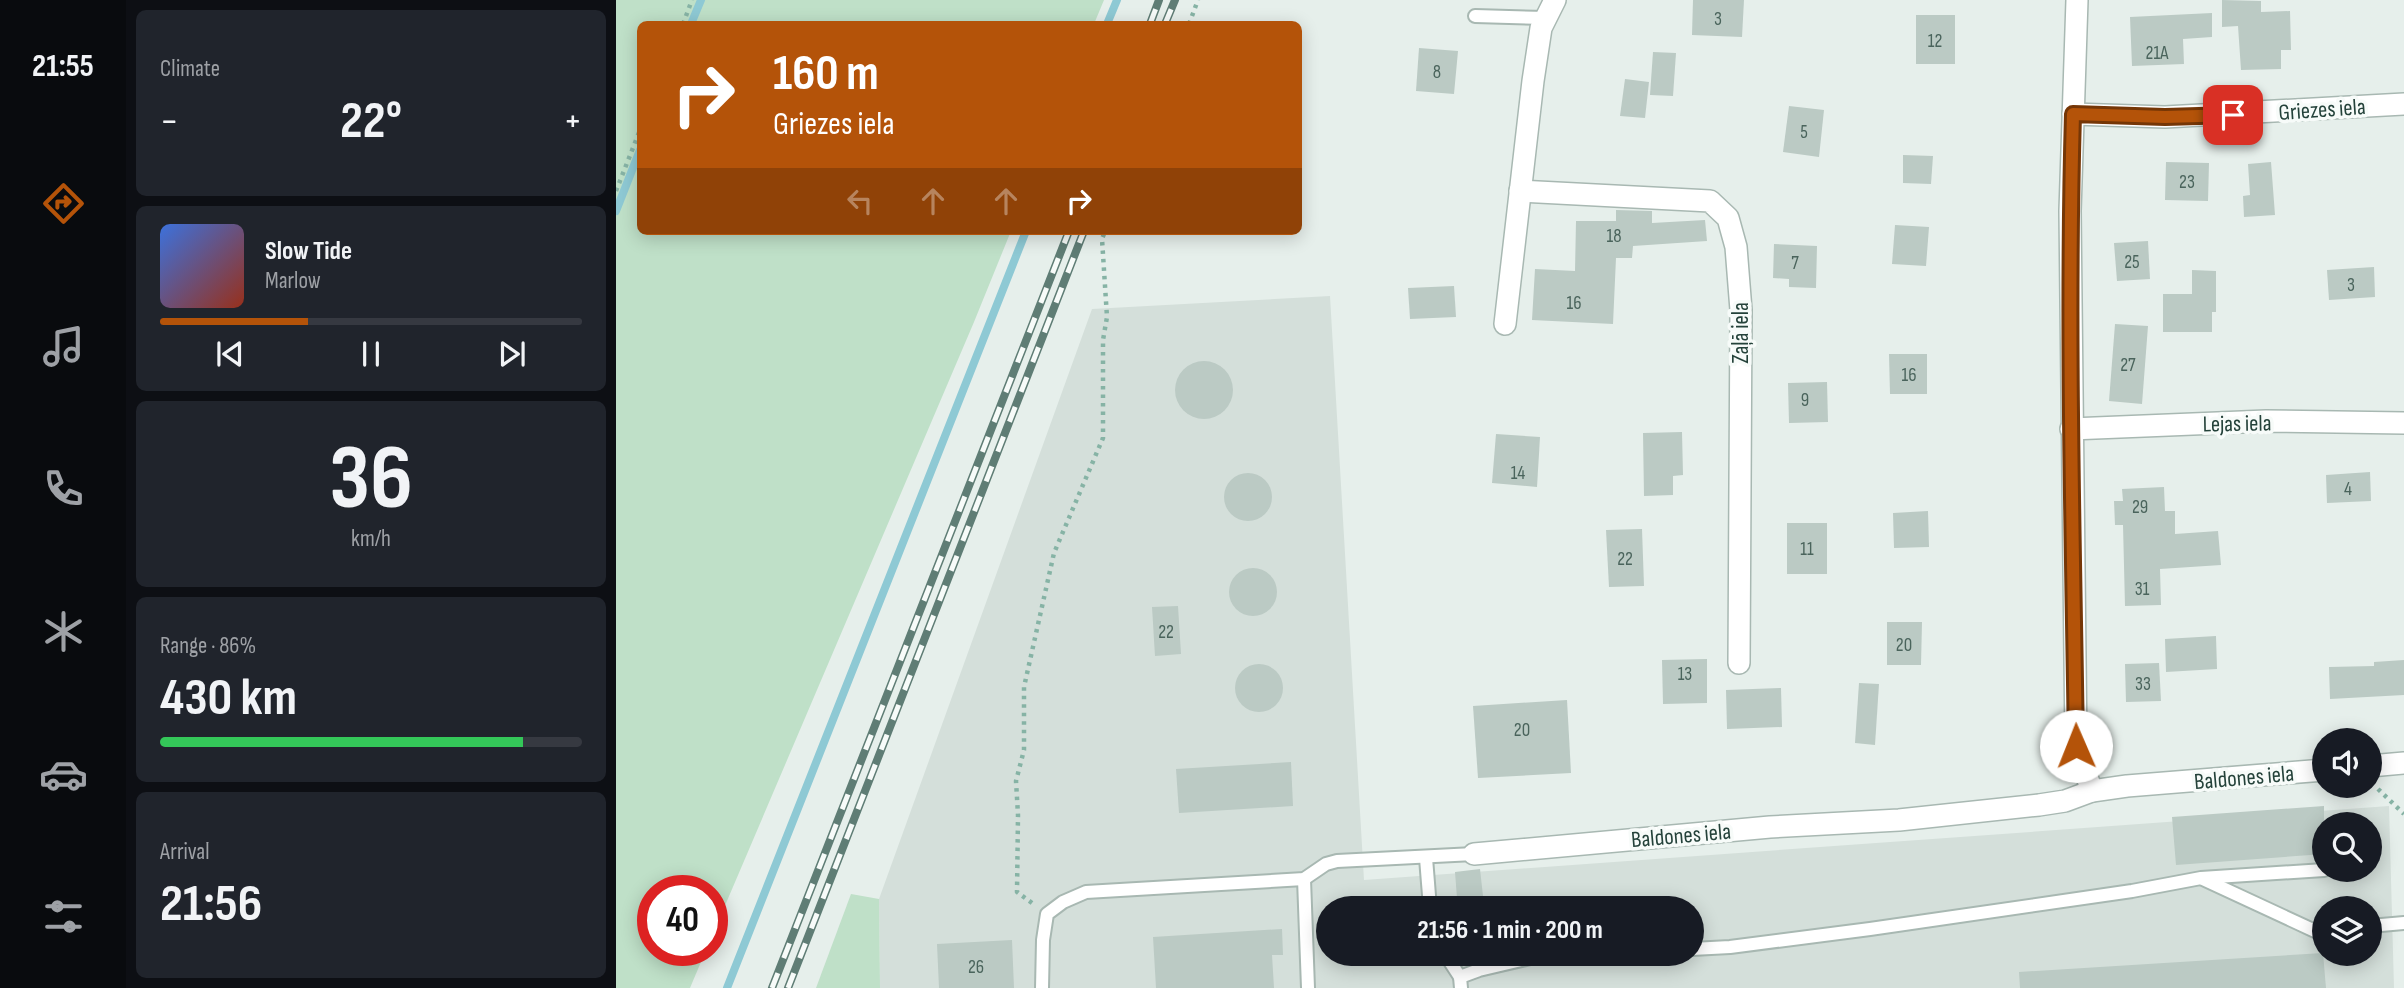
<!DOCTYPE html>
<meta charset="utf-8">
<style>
:root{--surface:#171b24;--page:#20242c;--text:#f1f3f6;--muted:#9ea1a6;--line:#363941;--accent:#b45309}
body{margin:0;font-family:"Sofia Sans Condensed",sans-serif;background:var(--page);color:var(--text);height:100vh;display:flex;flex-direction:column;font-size:26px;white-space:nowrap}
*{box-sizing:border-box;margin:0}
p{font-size:23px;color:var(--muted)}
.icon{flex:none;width:38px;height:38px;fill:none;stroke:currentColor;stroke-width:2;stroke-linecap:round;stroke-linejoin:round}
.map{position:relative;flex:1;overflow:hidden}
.drawer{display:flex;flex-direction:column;gap:10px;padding:10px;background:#0d0f14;width:490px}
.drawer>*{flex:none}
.top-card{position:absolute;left:21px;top:21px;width:665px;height:214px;border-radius:10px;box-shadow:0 4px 18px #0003;background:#b45309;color:#fff;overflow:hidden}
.controls{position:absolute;left:1696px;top:728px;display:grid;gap:14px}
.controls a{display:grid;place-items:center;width:70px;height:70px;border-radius:50%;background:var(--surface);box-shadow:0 4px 18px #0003;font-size:35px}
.speed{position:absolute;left:21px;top:875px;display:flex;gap:14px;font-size:35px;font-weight:700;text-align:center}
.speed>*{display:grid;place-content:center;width:91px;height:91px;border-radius:50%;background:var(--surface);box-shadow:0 4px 18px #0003;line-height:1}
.speed .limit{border:10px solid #d22;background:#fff;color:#111}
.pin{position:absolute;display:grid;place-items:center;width:60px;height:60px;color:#fff;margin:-30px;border-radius:14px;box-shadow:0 4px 10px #0006}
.me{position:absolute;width:77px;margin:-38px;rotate:359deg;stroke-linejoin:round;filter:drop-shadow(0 0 5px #0008)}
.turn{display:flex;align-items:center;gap:24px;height:147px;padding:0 21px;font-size:32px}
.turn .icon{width:91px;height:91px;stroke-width:2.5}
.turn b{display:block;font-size:49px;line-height:60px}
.lanes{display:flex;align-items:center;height:66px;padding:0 21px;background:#0003;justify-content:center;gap:35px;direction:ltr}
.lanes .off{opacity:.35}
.big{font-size:52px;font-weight:700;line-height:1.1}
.drawer .tile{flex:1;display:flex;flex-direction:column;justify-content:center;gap:10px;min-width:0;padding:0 24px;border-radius:10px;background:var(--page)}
.drawer .dial{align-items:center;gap:0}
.dial b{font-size:91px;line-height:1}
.song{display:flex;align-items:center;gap:21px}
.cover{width:84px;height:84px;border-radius:10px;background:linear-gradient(135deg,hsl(220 70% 55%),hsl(10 70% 35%))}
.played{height:7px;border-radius:4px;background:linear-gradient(90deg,var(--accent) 35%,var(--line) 35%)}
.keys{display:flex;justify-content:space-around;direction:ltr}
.heat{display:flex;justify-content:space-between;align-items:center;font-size:38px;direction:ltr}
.charge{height:10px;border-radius:5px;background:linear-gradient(90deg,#34c759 86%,var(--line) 0)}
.trip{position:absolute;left:700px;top:896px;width:388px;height:70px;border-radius:35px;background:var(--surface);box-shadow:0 4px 18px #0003;font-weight:700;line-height:70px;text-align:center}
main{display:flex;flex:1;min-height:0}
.dock{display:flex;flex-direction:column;width:126px;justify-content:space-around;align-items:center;background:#090b0e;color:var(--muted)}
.dock .icon{width:49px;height:49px}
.dock .on{color:var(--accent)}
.dock b{font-size:32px;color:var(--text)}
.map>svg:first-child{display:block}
.built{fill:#d4dfda;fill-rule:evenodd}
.green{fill:#bfe0c8}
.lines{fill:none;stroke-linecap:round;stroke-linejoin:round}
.stream{stroke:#8ec9d4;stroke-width:8}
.building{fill:#bbcac4}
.service-casing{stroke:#a8b8b2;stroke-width:16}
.minor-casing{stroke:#a8b8b2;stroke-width:24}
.tertiary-casing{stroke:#a8b8b2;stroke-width:24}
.path{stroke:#86b3a5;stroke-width:4.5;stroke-dasharray:3.5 5;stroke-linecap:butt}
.service{stroke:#fff;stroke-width:12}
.minor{stroke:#fff;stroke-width:21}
.tertiary{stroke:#fff;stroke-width:21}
.rail-casing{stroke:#5f7d75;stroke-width:8}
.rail{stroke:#f7fbf9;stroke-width:5;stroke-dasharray:16;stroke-linecap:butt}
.route-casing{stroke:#753606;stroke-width:18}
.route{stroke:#b45309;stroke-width:12}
.labels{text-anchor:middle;stroke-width:7;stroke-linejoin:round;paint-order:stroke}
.number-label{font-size:19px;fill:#4a645c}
.street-label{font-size:23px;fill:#24423a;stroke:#f7fbf9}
</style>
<main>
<nav class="dock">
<b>21:55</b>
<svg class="icon on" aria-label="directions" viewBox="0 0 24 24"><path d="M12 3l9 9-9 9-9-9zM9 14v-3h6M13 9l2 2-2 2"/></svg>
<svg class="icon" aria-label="music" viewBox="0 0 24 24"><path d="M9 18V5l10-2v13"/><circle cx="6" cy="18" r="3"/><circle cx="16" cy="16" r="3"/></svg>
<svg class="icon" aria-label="phone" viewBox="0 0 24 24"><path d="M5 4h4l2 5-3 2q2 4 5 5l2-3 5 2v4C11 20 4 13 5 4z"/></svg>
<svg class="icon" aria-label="climate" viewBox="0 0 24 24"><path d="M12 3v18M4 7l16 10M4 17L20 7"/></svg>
<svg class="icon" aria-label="car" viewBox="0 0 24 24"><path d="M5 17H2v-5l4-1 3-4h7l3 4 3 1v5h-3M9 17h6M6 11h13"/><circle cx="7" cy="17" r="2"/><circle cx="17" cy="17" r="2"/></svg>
<svg class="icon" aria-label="filters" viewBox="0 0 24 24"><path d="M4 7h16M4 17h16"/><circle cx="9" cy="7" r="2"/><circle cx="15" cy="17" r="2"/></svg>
</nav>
<section class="drawer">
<div class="tile"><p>Climate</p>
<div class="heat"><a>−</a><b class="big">22°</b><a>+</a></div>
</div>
<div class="tile">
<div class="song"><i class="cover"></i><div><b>Slow Tide</b><p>Marlow</p></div></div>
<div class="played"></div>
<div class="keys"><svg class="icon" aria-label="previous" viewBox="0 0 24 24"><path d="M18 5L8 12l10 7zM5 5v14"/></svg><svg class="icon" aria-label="pause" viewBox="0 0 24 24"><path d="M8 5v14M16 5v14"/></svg><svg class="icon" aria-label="next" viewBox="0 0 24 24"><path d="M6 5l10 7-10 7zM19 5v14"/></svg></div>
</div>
<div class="tile dial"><b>36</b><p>km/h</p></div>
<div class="tile"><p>Range · 86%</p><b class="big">430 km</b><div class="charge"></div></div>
<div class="tile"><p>Arrival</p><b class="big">21:56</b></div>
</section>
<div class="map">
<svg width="1788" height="988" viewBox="0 0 1788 988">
<rect width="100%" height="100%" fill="#e6efeb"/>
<!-- built -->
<path class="built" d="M 714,296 L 748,880 L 1773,806 L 1778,988 L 264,988 L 263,899 L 476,309 ZM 1708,824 L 1754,824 L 1754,870 L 1708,870 ZM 712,908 L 1076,908 L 1076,954 L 712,954 ZM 1708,908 L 1754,908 L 1754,954 L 1708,954 Z"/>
<!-- green -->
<g class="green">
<path d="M 0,0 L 488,0 L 478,24 L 24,24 L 24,231 L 395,231 L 358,322 L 96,936 L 96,891 L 37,891 L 37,950 L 90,950 L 74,988 L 0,988 Z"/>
<path d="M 235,894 L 263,899 L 264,988 L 200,988 Z"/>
</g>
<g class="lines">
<!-- stream -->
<g class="stream">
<path d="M 75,24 L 85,0"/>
<path d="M 491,24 L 501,0"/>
<path d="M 0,211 L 24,150"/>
<path d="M 111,988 L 410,231"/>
</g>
</g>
<!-- building -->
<g class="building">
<path d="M 1077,0 L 1128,0 L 1126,37 L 1076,35 Z"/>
<path d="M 1606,0 L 1645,1 L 1645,12 L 1674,11 L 1675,50 L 1665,50 L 1665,69 L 1625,70 L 1622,26 L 1606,27 Z"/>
<path d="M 1596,13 L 1596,37 L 1567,39 L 1568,64 L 1516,66 L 1514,17 Z"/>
<rect x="1300" y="15" width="39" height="49"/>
<path d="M 803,48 L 842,51 L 838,94 L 800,91 Z"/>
<path d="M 1037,52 L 1060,53 L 1057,96 L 1034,95 Z"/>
<path d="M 1009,79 L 1033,82 L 1029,118 L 1004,116 Z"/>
<path d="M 1173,106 L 1208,110 L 1203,157 L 1167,152 Z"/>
<path d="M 1287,155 L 1317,156 L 1315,184 L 1287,183 Z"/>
<path d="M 1550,162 L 1593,163 L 1592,201 L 1549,200 Z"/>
<path d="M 1655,162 L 1659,215 L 1628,217 L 1627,196 L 1634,195 L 1632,164 Z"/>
<path d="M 1000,210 L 1036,211 L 1036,223 L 1089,220 L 1091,241 L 1017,246 L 1016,258 L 1000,258 L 997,324 L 916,320 L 919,269 L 959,271 L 960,221 L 1000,221 Z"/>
<path d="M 1279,225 L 1313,227 L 1310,266 L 1276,264 Z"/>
<path d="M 1532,241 L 1534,279 L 1501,281 L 1498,243 Z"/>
<path d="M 1158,244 L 1201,246 L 1200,288 L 1173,287 L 1173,279 L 1157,278 Z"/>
<path d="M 1758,267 L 1759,297 L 1713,300 L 1711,270 Z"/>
<path d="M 1576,270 L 1600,271 L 1600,312 L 1596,312 L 1596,332 L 1547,332 L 1547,294 L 1576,294 Z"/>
<path d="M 838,286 L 840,317 L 794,319 L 792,288 Z"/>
<path d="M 1499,324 L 1532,326 L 1526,404 L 1493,401 Z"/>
<path d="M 1273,354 L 1311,354 L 1311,394 L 1274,394 Z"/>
<circle cx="588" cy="390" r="29"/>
<path d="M 1211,382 L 1212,422 L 1173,423 L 1172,383 Z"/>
<path d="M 1066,432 L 1067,475 L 1057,476 L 1057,495 L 1028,496 L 1027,433 Z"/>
<path d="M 880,434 L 924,437 L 921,487 L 876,483 Z"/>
<path d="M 1754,472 L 1755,501 L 1711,503 L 1710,475 Z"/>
<circle cx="632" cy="497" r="24"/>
<path d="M 1548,487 L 1549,511 L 1559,511 L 1559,534 L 1602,531 L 1605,565 L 1544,569 L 1545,605 L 1509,606 L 1507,525 L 1499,525 L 1498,501 L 1507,501 L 1506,489 Z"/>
<path d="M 1312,511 L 1313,547 L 1278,548 L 1277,513 Z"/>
<rect x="1171" y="523" width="40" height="51"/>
<path d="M 1026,529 L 1028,586 L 993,587 L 990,530 Z"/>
<circle cx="637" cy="592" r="24"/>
<path d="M 562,606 L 565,654 L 539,656 L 536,607 Z"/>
<path d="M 1271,622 L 1306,622 L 1305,665 L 1271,665 Z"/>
<path d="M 1600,636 L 1601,669 L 1550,672 L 1549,639 Z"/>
<path d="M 1091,659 L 1091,703 L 1047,704 L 1046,660 Z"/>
<path d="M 1788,660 L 1788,695 L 1714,699 L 1713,667 L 1758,666 L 1758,662 Z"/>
<path d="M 1543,663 L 1545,701 L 1510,702 L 1509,664 Z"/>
<circle cx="643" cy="688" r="24"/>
<path d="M 1243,683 L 1263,684 L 1259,745 L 1239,743 Z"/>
<path d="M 1165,688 L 1166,727 L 1111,729 L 1110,690 Z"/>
<path d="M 951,700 L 955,773 L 862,778 L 857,706 Z"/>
<path d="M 675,762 L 677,806 L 563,813 L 560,769 Z"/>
<path d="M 1708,806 L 1708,854 L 1560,865 L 1556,817 Z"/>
<path d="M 864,869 L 867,896 L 841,898 L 839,872 Z"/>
<path d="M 666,929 L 667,955 L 656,955 L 658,988 L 540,988 L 537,937 Z"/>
<path d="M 396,940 L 398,988 L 323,988 L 321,944 Z"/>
<path d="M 1707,953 L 1710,988 L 1404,988 L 1403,972 Z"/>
</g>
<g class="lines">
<defs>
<g id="service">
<path d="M 859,16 L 930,18"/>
<path d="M 810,858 L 814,908"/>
<path d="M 688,879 L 692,988"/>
<path d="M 1587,879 L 1699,931 L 1708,930"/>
<path d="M 1754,926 L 1788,923"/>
<path d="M 1076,949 L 1114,947 L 1254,929 L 1516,891 L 1585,878 L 1708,870"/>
<path d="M 829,954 L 844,977"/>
<path d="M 426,988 L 427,940 L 431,914 L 447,902 L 470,892 L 688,879 L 710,864 L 721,861 L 858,854"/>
<path d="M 845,988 L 844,977 L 863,970 L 931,954"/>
</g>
<g id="minor">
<path d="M 1457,114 L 1549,117 L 1788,104"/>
<path d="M 904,191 L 1094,201 L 1112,218 L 1120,247 L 1125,310 L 1123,663"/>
<path d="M 889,324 L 917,81 L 925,28 L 939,0"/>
<path d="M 1455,429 L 1650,421 L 1788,423"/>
<path d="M 858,854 L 1154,827 L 1283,820 L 1423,805 L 1449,801 L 1476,791"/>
</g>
<g id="tertiary">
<path d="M 1461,0 L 1454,211 L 1460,746 L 1476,791 L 1511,786 L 1708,770"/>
<path d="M 1754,766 L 1788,763"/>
</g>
</defs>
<!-- service casing -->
<use href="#service" class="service-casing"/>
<!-- minor casing -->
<use href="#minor" class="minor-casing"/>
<!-- tertiary casing -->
<use href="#tertiary" class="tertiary-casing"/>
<!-- path -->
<g class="path">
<path d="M 67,24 L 76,0"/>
<path d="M 573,24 L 582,0"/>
<path d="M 0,191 L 24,130"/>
<path d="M 1762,789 L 1788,814"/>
<path d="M 416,903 L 401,892 L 402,815 L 400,781 L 408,750 L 408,687 L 438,553 L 487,438 L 487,340 L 491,317 L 486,239 L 489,231"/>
</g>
<!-- service -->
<use href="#service" class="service"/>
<!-- minor -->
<use href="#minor" class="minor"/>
<!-- tertiary -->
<use href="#tertiary" class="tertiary"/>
<defs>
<g id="rail">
<path d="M 534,24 L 543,0"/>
<path d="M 549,24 L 559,0"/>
<path d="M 156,988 L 453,231"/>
<path d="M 172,988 L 468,231"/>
</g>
</defs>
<!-- rail casing -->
<use href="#rail" class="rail-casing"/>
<!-- rail -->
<use href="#rail" class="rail"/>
</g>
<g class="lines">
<defs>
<path id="route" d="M 1460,746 C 1457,536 1451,325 1457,114 L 1549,117 L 1617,115"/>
</defs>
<!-- route casing -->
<use href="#route" class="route-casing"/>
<!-- route -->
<use href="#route" class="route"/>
</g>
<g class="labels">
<!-- number labels -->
<g class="number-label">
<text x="1102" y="25">3</text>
<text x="1319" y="47">12</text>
<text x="1541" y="59">21A</text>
<text x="821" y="78">8</text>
<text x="1188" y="138">5</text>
<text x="1571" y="188">23</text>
<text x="998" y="242">18</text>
<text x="1516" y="268">25</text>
<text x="1179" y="269">7</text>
<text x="1735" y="291">3</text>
<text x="958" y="309">16</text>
<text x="1512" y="371">27</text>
<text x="1293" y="381">16</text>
<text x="1189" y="406">9</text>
<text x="902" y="479">14</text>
<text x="1732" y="495">4</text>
<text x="1524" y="513">29</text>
<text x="1191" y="555">11</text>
<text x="1009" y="565">22</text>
<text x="1526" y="595">31</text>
<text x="550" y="638">22</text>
<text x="1288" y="651">20</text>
<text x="1069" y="680">13</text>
<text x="1527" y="690">33</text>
<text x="906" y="736">20</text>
<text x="360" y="973">26</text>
</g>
<!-- street labels -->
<g class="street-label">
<text transform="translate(1706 109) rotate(-4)" y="8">Griezes iela</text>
<text transform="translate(1124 333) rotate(-90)" y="8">Zaļā iela</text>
<text transform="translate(1621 423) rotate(-1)" y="8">Lejas iela</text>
<text transform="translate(1628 777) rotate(-5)" y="8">Baldones iela</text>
<text transform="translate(1065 835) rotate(-5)" y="8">Baldones iela</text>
</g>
</g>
</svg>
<div class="controls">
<a><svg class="icon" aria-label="sound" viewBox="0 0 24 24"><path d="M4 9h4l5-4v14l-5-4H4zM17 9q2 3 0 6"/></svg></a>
<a><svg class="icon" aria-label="search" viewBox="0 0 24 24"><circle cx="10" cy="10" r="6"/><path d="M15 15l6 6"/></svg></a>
<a><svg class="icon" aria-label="layers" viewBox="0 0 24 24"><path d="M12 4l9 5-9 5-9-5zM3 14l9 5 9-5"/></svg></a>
</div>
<div class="speed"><div class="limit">40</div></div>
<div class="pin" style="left:1617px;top:115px;background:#d93025"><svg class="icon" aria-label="arrive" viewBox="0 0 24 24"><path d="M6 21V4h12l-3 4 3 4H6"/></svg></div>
<svg class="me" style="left:1460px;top:746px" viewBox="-20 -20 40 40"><circle r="19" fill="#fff"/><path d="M0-13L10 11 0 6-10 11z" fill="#b45309"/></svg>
<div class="trip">21:56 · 1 min · 200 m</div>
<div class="top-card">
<div class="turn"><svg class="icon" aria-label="right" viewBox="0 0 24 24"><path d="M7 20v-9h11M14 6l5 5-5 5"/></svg><div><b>160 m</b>Griezes iela</div></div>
<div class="lanes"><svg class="icon off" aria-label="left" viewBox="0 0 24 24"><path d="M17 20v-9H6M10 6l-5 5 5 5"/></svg><svg class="icon off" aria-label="ahead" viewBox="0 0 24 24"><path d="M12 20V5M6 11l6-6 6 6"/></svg><svg class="icon off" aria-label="ahead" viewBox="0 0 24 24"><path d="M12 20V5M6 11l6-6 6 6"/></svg><svg class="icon" aria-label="right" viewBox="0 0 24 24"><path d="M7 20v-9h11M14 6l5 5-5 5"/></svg></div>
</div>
</div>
</main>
